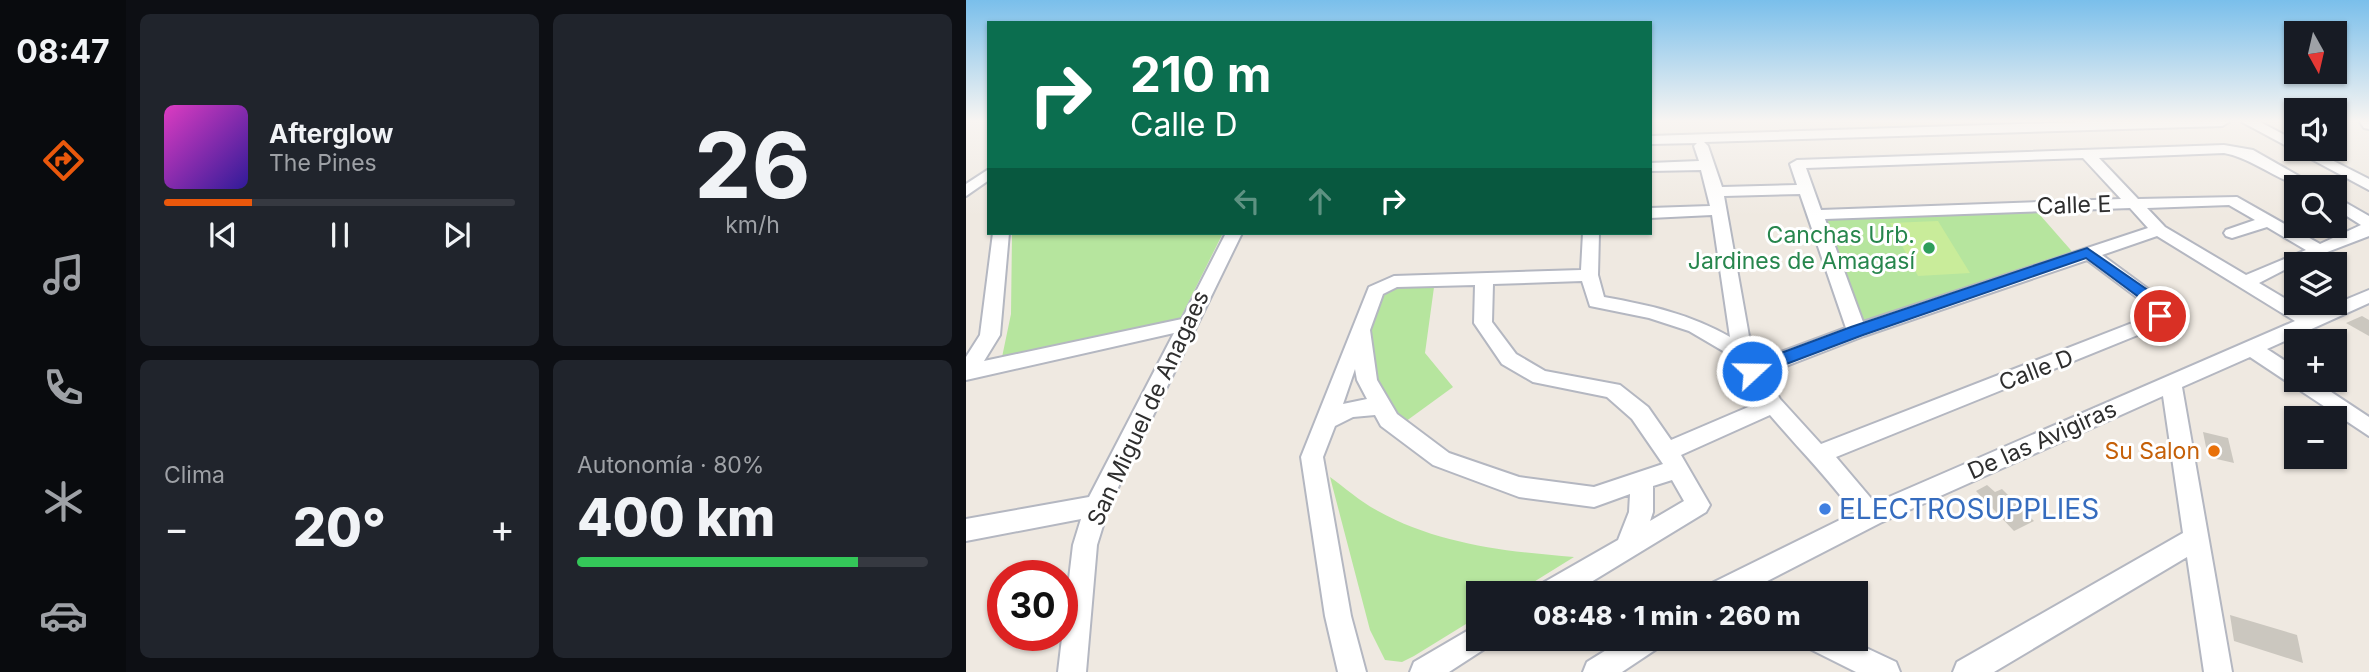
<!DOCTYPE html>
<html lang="es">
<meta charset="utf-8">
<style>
:root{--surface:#171b24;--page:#20242c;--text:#f1f3f6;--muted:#9ea1a6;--line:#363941;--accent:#ea580c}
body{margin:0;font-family:Inter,sans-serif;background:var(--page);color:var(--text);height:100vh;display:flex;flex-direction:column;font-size:26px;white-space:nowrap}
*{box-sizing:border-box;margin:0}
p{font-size:23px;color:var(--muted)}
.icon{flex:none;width:38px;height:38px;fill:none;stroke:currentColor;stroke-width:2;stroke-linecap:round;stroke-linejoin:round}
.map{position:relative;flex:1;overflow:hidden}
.sheet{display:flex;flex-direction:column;gap:14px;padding:14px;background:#0d0f14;width:840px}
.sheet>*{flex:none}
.top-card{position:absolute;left:21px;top:21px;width:665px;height:214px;border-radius:0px;box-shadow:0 2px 5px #0004;background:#0b6e4f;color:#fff;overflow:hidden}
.needle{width:46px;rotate:172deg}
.tools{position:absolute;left:1318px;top:21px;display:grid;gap:14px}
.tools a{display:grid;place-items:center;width:63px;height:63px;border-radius:0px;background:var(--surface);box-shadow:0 2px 5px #0004;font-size:35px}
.speed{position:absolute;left:21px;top:560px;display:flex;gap:14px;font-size:35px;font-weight:700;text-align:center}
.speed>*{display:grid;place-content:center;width:91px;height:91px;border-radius:50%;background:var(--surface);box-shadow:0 2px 5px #0004;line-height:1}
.speed .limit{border:10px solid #d22;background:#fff;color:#111}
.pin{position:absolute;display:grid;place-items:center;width:60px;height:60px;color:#fff;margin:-30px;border:4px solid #fff;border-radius:50%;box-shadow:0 2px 7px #0007}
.me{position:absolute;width:77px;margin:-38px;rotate:69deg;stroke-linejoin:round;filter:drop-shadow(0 0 5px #0008)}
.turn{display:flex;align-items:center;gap:24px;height:147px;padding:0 28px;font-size:32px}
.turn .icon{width:91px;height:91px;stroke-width:2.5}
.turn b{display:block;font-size:49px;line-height:60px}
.lanes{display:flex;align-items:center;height:66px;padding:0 28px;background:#0003;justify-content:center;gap:35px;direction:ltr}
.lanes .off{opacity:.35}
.big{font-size:52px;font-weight:800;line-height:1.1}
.sheet .widget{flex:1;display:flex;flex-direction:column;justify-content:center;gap:10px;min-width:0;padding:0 24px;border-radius:10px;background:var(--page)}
.sheet .dial{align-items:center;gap:0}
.dial b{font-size:91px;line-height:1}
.song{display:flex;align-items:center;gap:21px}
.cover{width:84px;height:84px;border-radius:10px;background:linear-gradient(135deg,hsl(310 70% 55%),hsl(250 70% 35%))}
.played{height:7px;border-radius:4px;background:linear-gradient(90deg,var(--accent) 25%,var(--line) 25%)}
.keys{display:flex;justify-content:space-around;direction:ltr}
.heat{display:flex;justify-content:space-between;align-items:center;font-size:38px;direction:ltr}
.charge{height:10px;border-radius:5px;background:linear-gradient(90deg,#34c759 80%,var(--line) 0)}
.sheet .tiles{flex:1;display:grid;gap:14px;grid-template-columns:repeat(2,1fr)}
.trip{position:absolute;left:500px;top:581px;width:402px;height:70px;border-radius:0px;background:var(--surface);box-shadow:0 2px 5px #0004;font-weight:800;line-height:70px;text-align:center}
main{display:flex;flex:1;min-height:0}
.tabs{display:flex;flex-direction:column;width:126px;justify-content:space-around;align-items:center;background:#090b0e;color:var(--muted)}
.tabs .icon{width:49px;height:49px}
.tabs .current{color:var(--accent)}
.tabs b{font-size:32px;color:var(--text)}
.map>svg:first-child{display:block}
.education{fill:#f0e6d1}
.green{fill:#b6e59e}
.pitch{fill:#c9ec9a}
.building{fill:#cbc7bf}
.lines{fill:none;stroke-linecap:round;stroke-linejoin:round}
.minor-casing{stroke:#b4b7c1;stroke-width:4}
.minor{fill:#fff;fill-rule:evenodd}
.route{fill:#1a73e8;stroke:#114b97;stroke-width:2}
.leisure-dot{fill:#2e9e5b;stroke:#fff;stroke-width:2.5}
.food-dot{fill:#e8710a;stroke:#fff;stroke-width:2.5}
.shop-dot{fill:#3f7fe0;stroke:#fff;stroke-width:2.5}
.labels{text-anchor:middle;stroke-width:6;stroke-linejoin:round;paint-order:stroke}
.street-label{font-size:23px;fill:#2e2e2e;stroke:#fff}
.leisure-label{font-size:23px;fill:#27864d;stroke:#fff;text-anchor:end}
.food-label{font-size:23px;fill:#c56008;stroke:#fff;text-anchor:end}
.near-shop-label{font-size:28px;fill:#366cbe;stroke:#fff;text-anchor:start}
</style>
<main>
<nav class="tabs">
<b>08:47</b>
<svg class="icon current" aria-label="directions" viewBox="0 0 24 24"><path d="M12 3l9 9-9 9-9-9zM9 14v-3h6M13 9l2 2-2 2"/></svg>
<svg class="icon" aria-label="music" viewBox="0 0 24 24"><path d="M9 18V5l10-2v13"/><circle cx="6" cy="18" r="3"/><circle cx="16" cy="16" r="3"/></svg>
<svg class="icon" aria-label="phone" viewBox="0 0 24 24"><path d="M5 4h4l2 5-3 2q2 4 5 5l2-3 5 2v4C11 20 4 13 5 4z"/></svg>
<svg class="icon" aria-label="climate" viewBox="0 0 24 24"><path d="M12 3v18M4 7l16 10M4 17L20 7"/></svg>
<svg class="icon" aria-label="car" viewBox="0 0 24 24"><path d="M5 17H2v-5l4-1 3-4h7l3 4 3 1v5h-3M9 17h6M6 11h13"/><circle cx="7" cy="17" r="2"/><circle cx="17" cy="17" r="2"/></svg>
</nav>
<section class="sheet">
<div class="tiles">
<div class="widget">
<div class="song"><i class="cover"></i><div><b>Afterglow</b><p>The Pines</p></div></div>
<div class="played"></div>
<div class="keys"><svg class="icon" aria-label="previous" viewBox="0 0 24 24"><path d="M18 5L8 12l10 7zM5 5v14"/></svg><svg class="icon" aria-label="pause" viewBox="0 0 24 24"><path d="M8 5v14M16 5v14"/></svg><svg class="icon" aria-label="next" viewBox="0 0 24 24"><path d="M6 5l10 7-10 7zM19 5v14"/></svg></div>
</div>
<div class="widget dial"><b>26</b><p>km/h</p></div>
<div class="widget"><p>Clima</p>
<div class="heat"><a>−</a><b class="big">20°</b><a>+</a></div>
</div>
<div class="widget"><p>Autonomía · 80%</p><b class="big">400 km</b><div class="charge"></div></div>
</div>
</section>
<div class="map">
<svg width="1403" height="672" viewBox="0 0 1403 672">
<rect width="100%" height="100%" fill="#efe9e1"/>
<!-- education -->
<path class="education" d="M 903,122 L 1077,122 L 1079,124 L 907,128 Z"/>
<!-- green -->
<g class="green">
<path d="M 1067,207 L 1110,256 L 891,331 L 850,215 Z"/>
<path d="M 50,233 L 257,233 L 213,321 L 35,362 L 45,314 L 46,235 Z"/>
<path d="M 469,280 L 459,353 L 487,387 L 432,427 L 389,325 L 398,300 L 426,283 Z"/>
<path d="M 364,477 C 379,488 395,502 412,511 C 471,544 542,552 608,557 L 550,593 L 513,593 L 513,616 L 448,656 L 436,662 L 419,660 L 404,630 Z"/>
</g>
<!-- pitch -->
<path class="pitch" d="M 972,221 L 1004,273 L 952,276 L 924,223 Z"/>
<!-- building -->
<g class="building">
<path d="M 1396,316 L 1403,320 L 1403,336 L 1380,323 Z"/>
<path d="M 1237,432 L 1262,438 L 1268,463 L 1242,457 Z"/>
<path d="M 1021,485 L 1029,492 L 1036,489 L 1068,521 L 1048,531 L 1010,491 Z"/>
<path d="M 1264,615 L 1331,635 L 1337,663 L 1268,641 Z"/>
</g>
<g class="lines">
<defs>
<g id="minor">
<path d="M 1117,122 L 1263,122 L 1256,126 L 738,142 L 742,146 L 756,187 L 831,185 L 824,164 L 831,160 L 1258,145 L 1287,150 L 1352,187 C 1318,189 1292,159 1258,153 L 1133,158 L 1172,199 L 1271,197 L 1354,244 L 1395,225 L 1368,208 L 1368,196 L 1403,216 L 1403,236 L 1330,264 L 1293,283 L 1345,314 L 1403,290 L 1403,303 L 1301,349 L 1330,368 L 1330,380 L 1347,380 L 1403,417 L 1403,436 L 1284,357 L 1216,387 L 1266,672 L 1238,672 L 1221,557 L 1028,672 L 987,672 L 991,662 L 1217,533 L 1197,396 L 914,523 L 778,593 L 740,593 L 744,584 L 888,513 C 862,478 832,448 804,415 L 715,455 L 744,505 L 740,512 L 607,593 L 571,593 L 575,584 L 652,540 L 663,512 L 664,494 L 628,507 L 553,497 L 467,465 L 415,426 L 409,415 L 387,417 L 369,426 L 357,457 L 385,616 L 400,672 L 372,672 L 359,616 L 335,457 L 403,287 L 428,276 L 615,270 L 617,233 L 633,233 L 632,275 L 638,297 C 683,305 724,314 764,337 L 746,215 L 684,218 L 684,208 L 744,206 L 735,170 L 684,171 L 684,163 L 733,161 L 728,146 L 731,143 L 684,144 L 684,136 ZM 1117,158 L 1155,199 L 855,210 L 840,168 ZM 834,194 L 880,328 L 791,361 L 786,353 L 758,196 ZM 1263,205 L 1289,220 L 1260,230 L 1258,233 L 1260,236 L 1266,238 L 1301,227 L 1340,250 L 1280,275 L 1199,227 L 1181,208 ZM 1164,208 L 1182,228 L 897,322 L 859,219 ZM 1191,236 L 1329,321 L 909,503 L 870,457 L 1199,324 L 1203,312 L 1189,294 L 1136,255 ZM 1121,260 L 1177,302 L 1185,313 L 1184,316 L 855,444 L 814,399 L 799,374 L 898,336 ZM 616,281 L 624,306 L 683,318 L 723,331 L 769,358 L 794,402 L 705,440 L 682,407 L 654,385 L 579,371 L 550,354 L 526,322 L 527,284 ZM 509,285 L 508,323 L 536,364 L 567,382 L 641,397 L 666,419 L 697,464 L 628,487 L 553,477 L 483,453 L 431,414 L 411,380 L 404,330 L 417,294 L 431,287 ZM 389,369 L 391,380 L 401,399 L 377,404 ZM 706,480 L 718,501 L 684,521 L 687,512 L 687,486 Z"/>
<path d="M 1276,122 L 1294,122 L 1330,141 L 1330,149 L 1344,149 L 1403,179 L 1403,190 Z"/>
<path d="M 1394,122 L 1403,122 L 1403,129 L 1398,128 Z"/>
<path d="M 23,169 L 23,180 L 0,196 L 0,184 Z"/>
<path d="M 27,233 L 43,233 L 34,335 L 18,361 L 216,319 L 260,233 L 276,233 L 143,506 L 131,545 L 120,672 L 92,672 L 107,545 L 115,519 L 0,541 L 0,519 L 123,497 L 208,333 L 0,380 L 0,357 L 14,335 Z"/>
<path d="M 513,624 L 513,639 L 526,639 L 523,646 L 483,672 L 444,672 L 448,662 Z"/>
<path d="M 658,639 L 696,639 L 692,648 L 656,672 L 617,672 L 621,662 Z"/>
<path d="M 838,639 L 881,639 L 930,662 L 934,672 L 890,672 L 842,648 Z"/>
</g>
</defs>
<!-- minor casing -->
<use href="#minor" class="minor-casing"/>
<!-- minor -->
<use href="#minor" class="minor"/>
</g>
<!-- sky -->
<linearGradient id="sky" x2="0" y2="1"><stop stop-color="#7abfeb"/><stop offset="0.56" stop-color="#f8f5f2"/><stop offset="1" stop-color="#f8f5f2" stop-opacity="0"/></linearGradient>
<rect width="1403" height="216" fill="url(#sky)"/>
<!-- route -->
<path class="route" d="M 1121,248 L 1189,295 L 1199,306 L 1200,319 L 1189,319 L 1178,301 L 1120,258 L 897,335 L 791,375 L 780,375 L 777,371 L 780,366 L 885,327 Z"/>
<!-- markers -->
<circle class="leisure-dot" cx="963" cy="248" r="7"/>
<circle class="food-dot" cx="1248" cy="451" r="7"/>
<circle class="shop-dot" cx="859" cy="509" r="7"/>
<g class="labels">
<!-- street labels -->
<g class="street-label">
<text transform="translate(1108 205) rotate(-2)" y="8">Calle E</text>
<text transform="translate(1070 370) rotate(-21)" y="8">Calle D</text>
<text transform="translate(182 408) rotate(-65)" y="8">San Miguel de Anagaes</text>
<text transform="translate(1076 440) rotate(-24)" y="8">De las Avigiras</text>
</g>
<!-- leisure labels -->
<g class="leisure-label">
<text x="949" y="243">Canchas Urb.<tspan x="949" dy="26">Jardines de Amagasí</tspan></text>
</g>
<!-- food labels -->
<g class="food-label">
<text x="1234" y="459">Su Salon</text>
</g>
<!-- near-shop labels -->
<g class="near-shop-label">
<text x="873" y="519">ELECTROSUPPLIES</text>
</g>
</g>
</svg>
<div class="tools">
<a><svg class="needle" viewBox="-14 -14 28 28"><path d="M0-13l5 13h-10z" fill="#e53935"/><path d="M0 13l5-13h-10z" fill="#9ea1a6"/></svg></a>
<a><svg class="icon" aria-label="sound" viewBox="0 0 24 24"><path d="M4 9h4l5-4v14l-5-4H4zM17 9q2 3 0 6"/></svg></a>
<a><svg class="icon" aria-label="search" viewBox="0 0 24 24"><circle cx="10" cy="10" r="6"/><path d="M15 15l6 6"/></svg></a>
<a><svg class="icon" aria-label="layers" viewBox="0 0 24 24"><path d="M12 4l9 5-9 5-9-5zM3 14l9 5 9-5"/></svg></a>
<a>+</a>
<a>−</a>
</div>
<div class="speed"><div class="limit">30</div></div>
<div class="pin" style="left:1194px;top:316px;background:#d93025"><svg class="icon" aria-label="arrive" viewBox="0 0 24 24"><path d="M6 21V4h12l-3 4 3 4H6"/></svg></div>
<svg class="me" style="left:786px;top:371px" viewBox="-20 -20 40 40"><circle r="17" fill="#1a73e8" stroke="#fff" stroke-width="3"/><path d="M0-11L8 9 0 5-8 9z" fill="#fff"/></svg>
<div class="trip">08:48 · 1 min · 260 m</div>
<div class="top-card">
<div class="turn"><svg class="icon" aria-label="right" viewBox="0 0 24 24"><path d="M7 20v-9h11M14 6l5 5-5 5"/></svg><div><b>210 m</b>Calle D</div></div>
<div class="lanes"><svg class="icon off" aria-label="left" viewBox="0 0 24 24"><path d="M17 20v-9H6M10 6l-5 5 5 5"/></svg><svg class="icon off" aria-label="ahead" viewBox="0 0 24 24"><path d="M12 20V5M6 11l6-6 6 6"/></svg><svg class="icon" aria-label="right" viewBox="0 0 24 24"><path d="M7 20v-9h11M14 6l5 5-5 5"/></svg></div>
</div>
</div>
</main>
